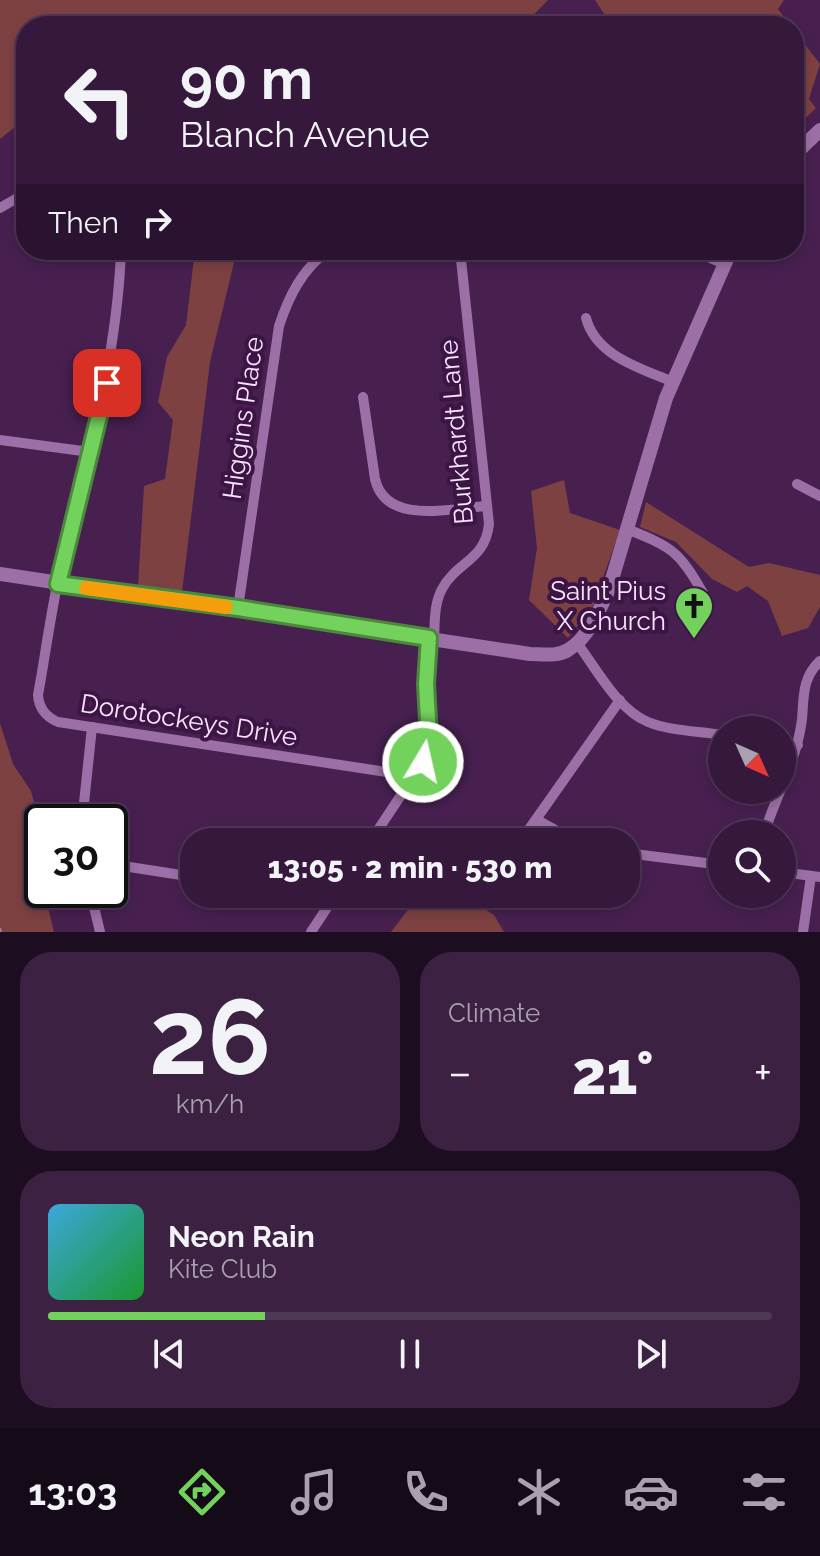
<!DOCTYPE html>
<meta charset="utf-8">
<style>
:root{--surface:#35183c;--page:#3d2143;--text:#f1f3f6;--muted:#aaa0af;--line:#4f3756;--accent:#73d25c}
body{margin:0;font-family:Raleway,sans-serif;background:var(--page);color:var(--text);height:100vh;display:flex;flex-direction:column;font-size:30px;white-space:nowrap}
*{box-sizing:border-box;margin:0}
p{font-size:26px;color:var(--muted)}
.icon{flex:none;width:44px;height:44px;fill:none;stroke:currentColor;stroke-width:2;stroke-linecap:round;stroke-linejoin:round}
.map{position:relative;height:932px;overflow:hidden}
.drawer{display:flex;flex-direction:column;gap:20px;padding:20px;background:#1d0d21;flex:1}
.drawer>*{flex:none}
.top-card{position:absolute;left:16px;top:16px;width:788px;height:244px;border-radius:32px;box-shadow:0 4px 12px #0003,0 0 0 2px var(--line);background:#35183c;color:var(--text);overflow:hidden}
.needle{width:52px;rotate:135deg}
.buttons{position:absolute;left:708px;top:716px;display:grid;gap:16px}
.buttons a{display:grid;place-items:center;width:88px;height:88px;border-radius:50%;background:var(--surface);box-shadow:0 4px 12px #0003,0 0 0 2px var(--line);font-size:40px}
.speed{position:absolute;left:24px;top:804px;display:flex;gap:16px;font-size:40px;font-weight:700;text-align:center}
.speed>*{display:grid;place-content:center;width:104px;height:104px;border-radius:50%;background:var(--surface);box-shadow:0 4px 12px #0003,0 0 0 2px var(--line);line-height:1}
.speed .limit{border:4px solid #111;border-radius:12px;background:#fff;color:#111}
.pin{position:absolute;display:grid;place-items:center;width:68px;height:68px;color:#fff;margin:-34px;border-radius:16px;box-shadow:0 4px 12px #0006}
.me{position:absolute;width:88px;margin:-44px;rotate:9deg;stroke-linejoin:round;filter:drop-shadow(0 0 6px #0008)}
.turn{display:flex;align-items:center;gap:28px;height:168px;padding:0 32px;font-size:36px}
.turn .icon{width:104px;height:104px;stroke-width:2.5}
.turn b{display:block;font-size:56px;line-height:68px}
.then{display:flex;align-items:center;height:76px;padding:0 32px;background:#0003;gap:16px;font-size:30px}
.big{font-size:60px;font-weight:800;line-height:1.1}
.drawer .card{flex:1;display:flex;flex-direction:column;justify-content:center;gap:12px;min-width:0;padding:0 28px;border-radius:32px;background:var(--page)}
.drawer .dial{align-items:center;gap:0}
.dial b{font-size:104px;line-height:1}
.song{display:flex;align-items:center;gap:24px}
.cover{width:96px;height:96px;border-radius:12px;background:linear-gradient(135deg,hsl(200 70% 55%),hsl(130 70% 35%))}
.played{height:8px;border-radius:4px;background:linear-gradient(90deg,var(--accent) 30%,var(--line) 30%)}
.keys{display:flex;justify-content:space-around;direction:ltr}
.heat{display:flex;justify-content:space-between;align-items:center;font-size:44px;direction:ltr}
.drawer .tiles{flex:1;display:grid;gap:20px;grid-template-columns:1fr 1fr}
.card:last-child{grid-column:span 2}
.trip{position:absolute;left:180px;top:828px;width:460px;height:80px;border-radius:32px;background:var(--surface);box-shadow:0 4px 12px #0003,0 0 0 2px var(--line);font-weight:800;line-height:80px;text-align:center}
.tab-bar{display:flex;height:128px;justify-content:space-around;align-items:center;background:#150a18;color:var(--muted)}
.tab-bar .icon{width:56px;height:56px}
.tab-bar .on{color:var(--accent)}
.tab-bar b{font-size:36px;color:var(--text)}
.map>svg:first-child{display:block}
.green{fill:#7e4142}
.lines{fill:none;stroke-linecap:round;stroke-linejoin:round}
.path{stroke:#9e81a5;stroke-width:2;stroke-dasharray:6 4;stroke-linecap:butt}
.minor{stroke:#9c70a6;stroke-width:10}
.secondary{stroke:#9c70a6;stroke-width:14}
.route-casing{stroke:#4b883c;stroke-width:20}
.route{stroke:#73d25c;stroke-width:14}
.slow{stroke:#f59e0b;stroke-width:14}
.labels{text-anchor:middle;stroke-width:8;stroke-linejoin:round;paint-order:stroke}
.street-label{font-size:26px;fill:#f8e5fd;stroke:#3c1545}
.poi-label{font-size:26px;fill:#f8e5fd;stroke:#3c1545;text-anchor:end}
</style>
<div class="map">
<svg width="820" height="932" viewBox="0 0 820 932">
<rect width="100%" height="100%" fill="#472050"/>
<!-- green -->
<g class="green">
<path d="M 0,0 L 548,0 L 523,26 L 26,26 L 26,118 L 0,139 Z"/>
<path d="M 595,0 L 784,0 L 778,9 L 791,26 L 612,26 Z"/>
<path d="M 794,30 L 820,64 L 809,99 L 816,108 L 794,129 Z"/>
<path d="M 195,250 L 237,250 L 210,362 L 182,592 L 138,586 L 144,486 L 165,479 L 173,420 L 158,402 L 167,357 L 186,325 Z"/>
<path d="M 564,480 L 570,513 L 620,530 L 593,606 L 568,638 L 529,600 L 537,548 L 531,491 Z"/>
<path d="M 646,502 L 749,567 L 769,563 L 820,575 L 820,607 L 808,628 L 782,636 L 768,601 L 747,586 L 737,592 L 712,579 L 676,542 L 640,527 Z"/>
<path d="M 0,723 L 13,764 L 31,791 L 40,824 L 39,870 L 54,932 L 0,932 Z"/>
<path d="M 420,894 L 462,894 L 494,915 L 504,932 L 391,932 Z"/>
</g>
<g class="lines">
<!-- path -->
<path class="path" d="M 0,928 L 1,932"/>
<!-- minor -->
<g class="minor">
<path d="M 0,208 L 26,193"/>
<path d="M 121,250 C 117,364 84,470 58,581 C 50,618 45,657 38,695 C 39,709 46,717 58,722 L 413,776"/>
<path d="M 692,250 L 724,264"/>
<path d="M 586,318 C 596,356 640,368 673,382"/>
<path d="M 363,397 L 375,479 C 386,526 451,508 487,506"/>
<path d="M 0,440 L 90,452"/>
<path d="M 797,484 L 820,496"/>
<path d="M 627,529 C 672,547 679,551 703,593"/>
<path d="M 238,608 L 279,326 C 289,296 302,269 329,250"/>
<path d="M 434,638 C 435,621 434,604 442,589 C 457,561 485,561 489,524 L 460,250"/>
<path d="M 577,643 C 596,668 617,709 648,722 C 670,731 698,731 722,735"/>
<path d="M 782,743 L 798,745"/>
<path d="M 537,820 L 577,842"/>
<path d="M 82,822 L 92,727"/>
<path d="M 764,834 C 776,795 797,761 802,719 C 804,696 802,678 820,661"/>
<path d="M 370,842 L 423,762 C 433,735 426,711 426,684 C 426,669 428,653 429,638"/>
<path d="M 520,842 L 620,700"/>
<path d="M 626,853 L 722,865"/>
<path d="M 110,864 L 194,877"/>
<path d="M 782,872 L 820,877"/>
<path d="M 90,890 L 100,932"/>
<path d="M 311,894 L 334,897"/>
<path d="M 480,897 L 482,894"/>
<path d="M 311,932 L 336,894"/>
<path d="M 803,932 L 811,876"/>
</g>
<!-- secondary -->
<g class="secondary">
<path d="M 794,155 L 820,130"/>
<path d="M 0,574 L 530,654 C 542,654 557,657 568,650 C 589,638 601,607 610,586 L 666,398 L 731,250"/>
</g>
</g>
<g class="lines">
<defs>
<path id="route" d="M 107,383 L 58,584 L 238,608 L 429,638 L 426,684 L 429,738 L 423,762"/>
</defs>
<!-- route casing -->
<use href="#route" class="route-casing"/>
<!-- route -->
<use href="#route" class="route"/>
<!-- slow -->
<path class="slow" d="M 86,588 L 226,607"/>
</g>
<!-- icons -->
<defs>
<symbol id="church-pin" viewBox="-11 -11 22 30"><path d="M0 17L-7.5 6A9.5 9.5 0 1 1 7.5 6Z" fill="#73d25c" stroke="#3c1545"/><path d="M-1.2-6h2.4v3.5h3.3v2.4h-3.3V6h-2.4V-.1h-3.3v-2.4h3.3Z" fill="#111"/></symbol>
</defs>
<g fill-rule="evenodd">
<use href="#church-pin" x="672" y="584" width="44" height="60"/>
</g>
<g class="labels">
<!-- street labels -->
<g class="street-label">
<text transform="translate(243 418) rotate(-82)" y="9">Higgins Place</text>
<text transform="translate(456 432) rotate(-95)" y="9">Burkhardt Lane</text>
<text transform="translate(189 720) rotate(9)" y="9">Dorotockeys Drive</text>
</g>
<!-- poi labels -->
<g class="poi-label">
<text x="666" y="600">Saint Pius<tspan x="666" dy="30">X Church</tspan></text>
</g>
</g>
</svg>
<div class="buttons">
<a><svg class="needle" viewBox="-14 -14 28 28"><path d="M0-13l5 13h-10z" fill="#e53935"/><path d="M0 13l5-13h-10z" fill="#aaa0af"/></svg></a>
<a><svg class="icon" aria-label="search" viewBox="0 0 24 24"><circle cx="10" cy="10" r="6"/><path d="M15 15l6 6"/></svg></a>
</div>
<div class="speed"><div class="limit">30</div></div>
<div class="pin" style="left:107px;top:383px;background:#d93025"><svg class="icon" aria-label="arrive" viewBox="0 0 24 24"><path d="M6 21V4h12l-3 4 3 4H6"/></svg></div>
<svg class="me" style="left:423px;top:762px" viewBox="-20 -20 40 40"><circle r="17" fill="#73d25c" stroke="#fff" stroke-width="3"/><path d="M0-11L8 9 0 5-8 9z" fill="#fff"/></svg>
<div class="trip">13:05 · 2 min · 530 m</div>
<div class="top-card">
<div class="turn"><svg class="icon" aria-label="left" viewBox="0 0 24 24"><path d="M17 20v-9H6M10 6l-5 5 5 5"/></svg><div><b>90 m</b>Blanch Avenue</div></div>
<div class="then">Then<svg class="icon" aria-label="right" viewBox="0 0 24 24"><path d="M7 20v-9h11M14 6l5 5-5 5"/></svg></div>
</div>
</div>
<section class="drawer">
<div class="tiles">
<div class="card dial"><b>26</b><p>km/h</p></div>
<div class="card"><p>Climate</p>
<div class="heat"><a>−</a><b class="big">21°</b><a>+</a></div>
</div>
<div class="card">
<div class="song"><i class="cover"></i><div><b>Neon Rain</b><p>Kite Club</p></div></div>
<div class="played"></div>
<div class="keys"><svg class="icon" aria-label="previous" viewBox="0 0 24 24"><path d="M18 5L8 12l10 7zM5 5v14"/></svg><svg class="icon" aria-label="pause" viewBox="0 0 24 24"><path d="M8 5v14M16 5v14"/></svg><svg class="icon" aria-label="next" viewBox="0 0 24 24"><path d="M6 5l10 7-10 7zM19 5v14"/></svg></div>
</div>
</div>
</section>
<nav class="tab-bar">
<b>13:03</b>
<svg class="icon on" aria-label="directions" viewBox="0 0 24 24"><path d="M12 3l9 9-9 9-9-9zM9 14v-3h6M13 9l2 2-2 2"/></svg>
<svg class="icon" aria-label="music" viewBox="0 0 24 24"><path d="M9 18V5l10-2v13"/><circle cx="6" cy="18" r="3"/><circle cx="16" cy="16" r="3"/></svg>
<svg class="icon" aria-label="phone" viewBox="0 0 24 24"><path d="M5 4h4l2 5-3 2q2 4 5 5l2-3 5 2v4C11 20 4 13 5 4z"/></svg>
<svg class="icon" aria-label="climate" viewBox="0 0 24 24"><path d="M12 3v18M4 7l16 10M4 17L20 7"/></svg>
<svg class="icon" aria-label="car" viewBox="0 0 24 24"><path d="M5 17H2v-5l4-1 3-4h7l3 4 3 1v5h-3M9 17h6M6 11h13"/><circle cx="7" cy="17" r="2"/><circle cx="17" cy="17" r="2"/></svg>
<svg class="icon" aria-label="filters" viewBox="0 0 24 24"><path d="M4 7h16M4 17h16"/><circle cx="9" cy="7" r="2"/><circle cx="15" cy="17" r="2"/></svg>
</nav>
